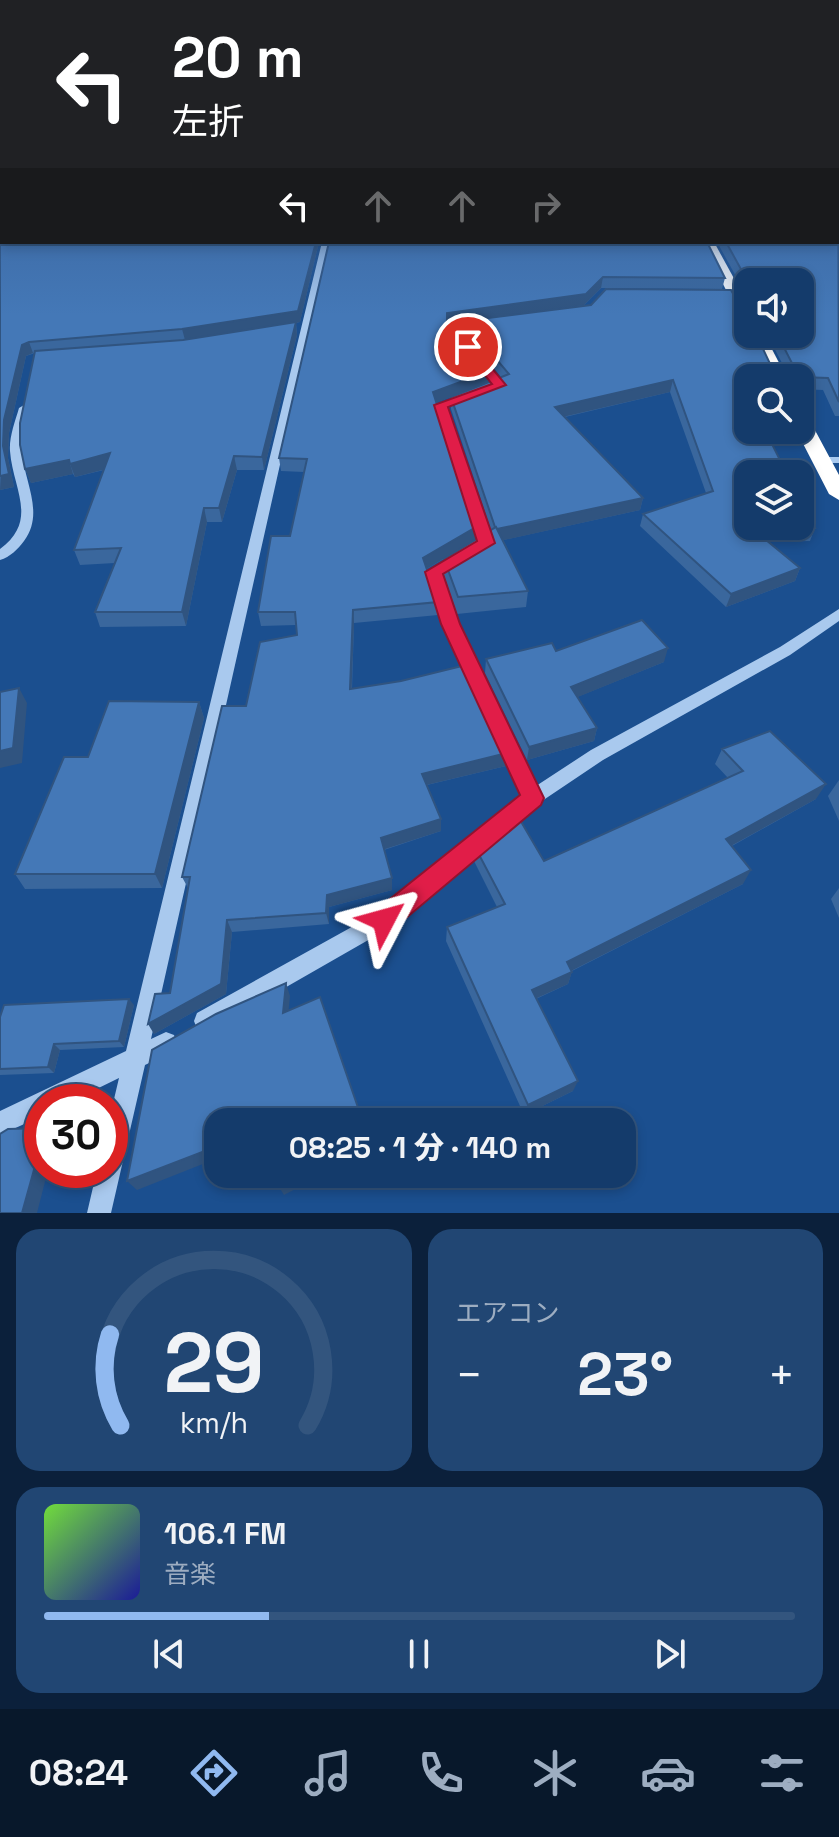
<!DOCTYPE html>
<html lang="ja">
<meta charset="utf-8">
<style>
:root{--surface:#143b6b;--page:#214673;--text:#f1f3f6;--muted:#9dadc1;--line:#33557e;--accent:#90b9f0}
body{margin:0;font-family:"Space Grotesk","Noto Sans JP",sans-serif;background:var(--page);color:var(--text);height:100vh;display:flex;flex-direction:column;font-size:30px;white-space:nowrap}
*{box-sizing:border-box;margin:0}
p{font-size:26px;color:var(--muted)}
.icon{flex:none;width:44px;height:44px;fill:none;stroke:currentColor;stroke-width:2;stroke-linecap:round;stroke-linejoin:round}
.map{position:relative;height:1213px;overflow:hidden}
.drawer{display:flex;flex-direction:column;gap:16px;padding:16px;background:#0b203b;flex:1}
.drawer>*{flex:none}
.top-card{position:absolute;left:0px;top:0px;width:840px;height:244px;box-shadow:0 4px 12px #0003,0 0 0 2px var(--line);background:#202124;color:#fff;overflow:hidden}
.fabs{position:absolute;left:734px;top:268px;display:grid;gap:16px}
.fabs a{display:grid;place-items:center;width:80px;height:80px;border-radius:16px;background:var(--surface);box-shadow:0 4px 12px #0003,0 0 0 2px var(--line);font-size:40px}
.speed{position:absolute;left:24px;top:1084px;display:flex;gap:16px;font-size:40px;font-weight:700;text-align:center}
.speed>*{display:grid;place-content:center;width:104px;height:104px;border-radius:50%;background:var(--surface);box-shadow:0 4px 12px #0003,0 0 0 2px var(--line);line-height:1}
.speed .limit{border:12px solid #d22;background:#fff;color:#111}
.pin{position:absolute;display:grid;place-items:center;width:68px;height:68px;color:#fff;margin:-34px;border:4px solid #fff;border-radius:50%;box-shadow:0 2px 8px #0007}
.me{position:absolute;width:88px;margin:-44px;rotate:51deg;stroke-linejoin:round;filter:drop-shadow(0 0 6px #0008)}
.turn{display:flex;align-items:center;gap:28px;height:168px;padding:0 40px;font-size:36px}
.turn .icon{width:104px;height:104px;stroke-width:2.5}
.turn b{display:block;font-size:56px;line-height:68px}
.lanes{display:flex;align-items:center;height:76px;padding:0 40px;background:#0003;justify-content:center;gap:40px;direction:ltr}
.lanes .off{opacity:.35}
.big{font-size:60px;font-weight:800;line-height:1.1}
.drawer .widget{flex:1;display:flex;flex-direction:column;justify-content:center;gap:12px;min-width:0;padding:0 28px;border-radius:24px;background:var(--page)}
.drawer .dial{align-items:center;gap:0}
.dial svg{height:208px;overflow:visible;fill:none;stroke:var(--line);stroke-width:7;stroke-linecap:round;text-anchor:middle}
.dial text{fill:var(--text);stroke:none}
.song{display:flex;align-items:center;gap:24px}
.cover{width:96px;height:96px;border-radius:12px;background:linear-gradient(135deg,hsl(100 70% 55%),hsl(240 70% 35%))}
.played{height:8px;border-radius:4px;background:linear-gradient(90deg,var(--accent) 30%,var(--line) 30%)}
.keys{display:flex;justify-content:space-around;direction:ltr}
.heat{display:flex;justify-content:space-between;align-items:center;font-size:44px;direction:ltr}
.drawer .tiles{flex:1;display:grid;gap:16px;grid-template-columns:1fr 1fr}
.widget:last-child{grid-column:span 2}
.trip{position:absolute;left:204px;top:1108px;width:432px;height:80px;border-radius:24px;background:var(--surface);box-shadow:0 4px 12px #0003,0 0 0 2px var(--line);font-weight:800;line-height:80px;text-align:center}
.dock{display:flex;height:128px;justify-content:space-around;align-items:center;background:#08182b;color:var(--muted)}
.dock .icon{width:56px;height:56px}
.dock .active{color:var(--accent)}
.dock b{font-size:36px;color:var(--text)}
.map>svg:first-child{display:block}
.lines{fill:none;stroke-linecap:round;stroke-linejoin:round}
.minor{fill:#a9c9ee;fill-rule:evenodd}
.highway{fill:#fff;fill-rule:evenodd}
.wall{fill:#3a679d;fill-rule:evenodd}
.shaded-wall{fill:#305480}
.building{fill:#4478b7;stroke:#305480;stroke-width:2}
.route{fill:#e11d48;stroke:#92132f;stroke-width:2}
</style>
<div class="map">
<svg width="839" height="1213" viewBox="0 0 839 1213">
<rect width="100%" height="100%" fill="#1b4f8f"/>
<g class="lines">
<!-- minor -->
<g class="minor">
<path d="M 322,242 L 330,242 L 151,1039 L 166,1032 L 174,1035 L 177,1043 L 174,1051 L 145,1065 L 111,1213 L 87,1213 L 97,1170 L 110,1170 L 110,1116 L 119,1078 L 70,1102 L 42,1102 L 42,1116 L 0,1135 L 0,1111 L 126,1051 Z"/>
<path d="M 481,321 L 485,324 L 484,326 L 458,330 L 468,342 L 463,345 L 460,344 L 448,328 L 452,325 Z"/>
<path d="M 466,393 L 471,396 L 470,398 L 447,406 L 492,543 L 480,550 L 474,546 L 479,541 L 436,405 Z"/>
<path d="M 24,405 L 29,408 C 26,422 20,437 22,451 C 24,482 45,513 24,541 C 18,549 10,557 0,560 L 0,549 C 39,520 13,490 10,451 C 9,437 15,422 19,408 Z"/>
<path d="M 839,457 L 839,463 L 821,463 L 815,460 L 821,457 Z"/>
<path d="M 458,554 L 463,555 L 465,558 L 463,561 L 440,574 L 458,624 L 536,786 L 591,750 L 780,647 L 839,609 L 839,621 L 790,655 L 603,760 L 539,803 L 391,927 L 213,1029 L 205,1032 L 197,1029 L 194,1021 L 197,1013 L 377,913 L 523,796 L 444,624 L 426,572 Z"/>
</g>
<!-- highway -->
<g class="highway">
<path d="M 702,242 L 714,242 L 748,304 L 748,323 L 740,318 Z"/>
<path d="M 748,334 L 764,334 L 787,378 L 771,378 Z"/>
<path d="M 800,414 L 809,419 L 839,475 L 839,500 L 829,494 L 796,430 L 800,430 Z"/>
</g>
</g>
<!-- wall -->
<g class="wall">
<path d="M 0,146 L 2,242 L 319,242 L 300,322 L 296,323 L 297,335 L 264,470 L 237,470 L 222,522 L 207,522 L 186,626 L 100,627 L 95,612 L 115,563 L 80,565 L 74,550 L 104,470 L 75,477 L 73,474 L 31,483 L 25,469 L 35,353 L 26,356 L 9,433 L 8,458 L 14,487 L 0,490 Z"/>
<path d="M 839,146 L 839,416 L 835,416 L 823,390 L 800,389 L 800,378 L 748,378 L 748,387 L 743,387 L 815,528 L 810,541 L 769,542 L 800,568 L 795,581 L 726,607 L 640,526 L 643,514 L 706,493 L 670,392 L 565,417 L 643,498 L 640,510 L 503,540 L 528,591 L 526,607 L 457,614 L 444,575 L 444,559 L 474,541 L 427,569 L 438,602 L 438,615 L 354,623 L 352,689 L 506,766 L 427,785 L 441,819 L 441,831 L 384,850 L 392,878 L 392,890 L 329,907 L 329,924 L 232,932 L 226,994 L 154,1034 L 170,993 L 188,888 L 182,877 L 246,706 L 297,635 L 296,625 L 261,626 L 258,612 L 290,536 L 304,472 L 281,471 L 279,458 L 329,242 L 725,278 L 722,289 L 601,288 L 584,305 L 517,314 L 748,334 L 772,368 L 784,367 L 767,334 L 800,334 L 748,282 L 748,298 L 717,242 L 838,242 ZM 464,322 L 464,332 L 501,377 L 489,382 L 490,371 L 449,324 ZM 451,397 L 451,409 L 491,530 L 475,540 L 437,402 Z"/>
<path d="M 556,651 L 664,662 L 577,697 L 597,728 L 594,741 L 527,760 L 485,673 L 486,659 Z"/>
<path d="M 199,702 L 204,718 L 162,888 L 25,889 L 15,874 L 88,757 Z"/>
<path d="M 722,749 L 816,799 L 732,846 L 743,884 L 572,971 L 568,984 L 536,999 L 573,1091 L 524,1115 L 446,941 L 447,927 L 497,907 L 474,861 L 475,847 L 500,834 L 501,826 L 544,861 L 728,778 L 715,764 Z"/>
<path d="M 839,780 L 839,821 L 828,796 Z"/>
<path d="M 839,888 L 839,918 L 831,899 Z"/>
<path d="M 134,1005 L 124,1047 L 60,1050 L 54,1073 L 0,1075 L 0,1017 Z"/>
</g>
<!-- shaded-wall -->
<g class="shaded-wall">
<path d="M 316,242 L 319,242 L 300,322 L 296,323 L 297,335 L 264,470 L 262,457 L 185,340 L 182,329 Z"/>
<path d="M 603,277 L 601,288 L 584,305 L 447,324 L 447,313 Z"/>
<path d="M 29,342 L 33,353 L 26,356 L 9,433 L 8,458 L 14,487 L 0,490 L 4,420 L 22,345 Z"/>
<path d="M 490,371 L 489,383 L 433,404 L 433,392 Z"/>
<path d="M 673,380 L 670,392 L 554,419 L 555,407 Z"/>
<path d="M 110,453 L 114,467 L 75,477 L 70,464 Z"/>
<path d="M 234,456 L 237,470 L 222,522 L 219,508 Z"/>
<path d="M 69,460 L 73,474 L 31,483 L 25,469 Z"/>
<path d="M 643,498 L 640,510 L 495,542 L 496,529 Z"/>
<path d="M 204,508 L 207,522 L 186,626 L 182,612 Z"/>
<path d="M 476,527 L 475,540 L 423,571 L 423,558 Z"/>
<path d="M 800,568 L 795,581 L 726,607 L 731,594 Z"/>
<path d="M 353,610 L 354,623 L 351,702 L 350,689 Z"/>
<path d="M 668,648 L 664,662 L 568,701 L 571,687 Z"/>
<path d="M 19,688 L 27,703 L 22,763 L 0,768 L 0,751 Z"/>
<path d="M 199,702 L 204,718 L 162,888 L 155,874 Z"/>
<path d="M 597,728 L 594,741 L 527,760 L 529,747 Z"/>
<path d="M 507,753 L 506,766 L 422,786 L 422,774 Z"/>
<path d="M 826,784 L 816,799 L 718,853 L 726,839 Z"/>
<path d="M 441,819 L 441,831 L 382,850 L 381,838 Z"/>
<path d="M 751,870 L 743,884 L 563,975 L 567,962 Z"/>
<path d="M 392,878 L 392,890 L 329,907 L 329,924 L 326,913 L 327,895 Z"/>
<path d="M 227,920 L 232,932 L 226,994 L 154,1034 L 148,1024 Z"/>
<path d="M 572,972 L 568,984 L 528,1002 L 532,990 Z"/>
<path d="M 286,983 L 290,996 L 287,1026 L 283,1013 Z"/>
<path d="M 129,999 L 134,1005 L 124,1047 L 119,1041 Z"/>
<path d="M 54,1044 L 60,1050 L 54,1073 L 48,1067 Z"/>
<path d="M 578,1081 L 573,1091 L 524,1115 L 528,1105 Z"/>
<path d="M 42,1141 L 42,1170 L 48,1170 L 37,1213 L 22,1213 Z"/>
<path d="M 218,1146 L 218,1158 L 137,1190 L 127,1181 Z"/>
<path d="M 303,1174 L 324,1174 L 284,1195 L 279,1187 Z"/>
</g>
<!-- building -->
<g class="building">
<path d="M 0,146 L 2,146 L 2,206 L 0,206 L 1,174 L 0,174 Z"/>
<path d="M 838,146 L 839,402 L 828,378 L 737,375 L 748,397 L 748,430 L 765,430 L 787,474 L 748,474 L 748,526 L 800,526 L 800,499 L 815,528 L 754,530 L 800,568 L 731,594 L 643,514 L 713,491 L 673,380 L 555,407 L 643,498 L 497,529 L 495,527 L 451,397 L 509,374 L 464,321 L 591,305 L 606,289 L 731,290 L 742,310 L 748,312 L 748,334 L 756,334 L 772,368 L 794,367 L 777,334 L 800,334 L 800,282 L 748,282 L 726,242 L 838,242 Z"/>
<path d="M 2,207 L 2,242 L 316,242 L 298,311 L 182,329 L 29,342 L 22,345 L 4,420 L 3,446 L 9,474 L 0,476 L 0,208 Z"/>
<path d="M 329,242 L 707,242 L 725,278 L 603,277 L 586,294 L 447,313 L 447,321 L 490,371 L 433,392 L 476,527 L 423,558 L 438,602 L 353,610 L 350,689 L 401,681 L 466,665 L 507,753 L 422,774 L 441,819 L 381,838 L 392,878 L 327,895 L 326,913 L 227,920 L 221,984 L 148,1024 L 155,994 L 170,993 L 190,877 L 182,877 L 222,706 L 246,706 L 260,642 L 297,635 L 295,612 L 258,612 L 271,536 L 290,536 L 307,459 L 279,458 Z"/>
<path d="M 296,322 L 262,457 L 234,456 L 219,508 L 204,508 L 182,612 L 95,612 L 121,548 L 74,550 L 110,453 L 70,464 L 69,460 L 25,469 L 20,445 L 20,423 L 35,351 L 183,340 Z"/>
<path d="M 496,527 L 528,591 L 458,597 L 444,559 Z"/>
<path d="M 642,620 L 668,648 L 571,687 L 597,728 L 529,747 L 486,659 L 552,643 L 556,651 Z"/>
<path d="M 19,688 L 13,748 L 0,751 L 0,692 Z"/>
<path d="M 109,701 L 199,702 L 155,874 L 15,874 L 64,757 L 88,757 Z"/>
<path d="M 770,731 L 826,784 L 726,839 L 751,870 L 567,962 L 572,972 L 532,990 L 578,1081 L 528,1105 L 447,927 L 505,904 L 475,847 L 503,833 L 501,826 L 516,813 L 544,861 L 743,771 L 722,749 Z"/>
<path d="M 286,983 L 283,1013 L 320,997 L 363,1122 L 218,1122 L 218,1146 L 127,1181 L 152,1050 L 216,1014 Z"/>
<path d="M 129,999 L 119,1041 L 54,1044 L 48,1067 L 0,1069 L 0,1017 L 4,1005 Z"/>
<path d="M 42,1128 L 42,1141 L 22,1213 L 0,1213 L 0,1134 L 8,1129 Z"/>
<path d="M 280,1174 L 303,1174 L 279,1187 Z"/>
</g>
<!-- sky -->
<linearGradient id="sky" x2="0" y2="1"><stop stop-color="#0f2b4f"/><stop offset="0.46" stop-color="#39639b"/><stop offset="1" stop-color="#39639b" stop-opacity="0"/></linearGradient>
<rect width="839" height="315" fill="url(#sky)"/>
<!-- route -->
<path class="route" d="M 468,343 L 472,344 L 506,385 L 448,407 L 495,543 L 443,574 L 460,624 L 544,798 L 541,805 L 393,929 L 384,933 L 375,929 L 371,920 L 375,911 L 520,795 L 441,624 L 425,572 L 477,541 L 434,405 L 492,384 L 462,347 Z"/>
</svg>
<div class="fabs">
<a><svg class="icon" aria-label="sound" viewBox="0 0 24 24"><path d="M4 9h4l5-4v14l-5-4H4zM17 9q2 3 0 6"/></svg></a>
<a><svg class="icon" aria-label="search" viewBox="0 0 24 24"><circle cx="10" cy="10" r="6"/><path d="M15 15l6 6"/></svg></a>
<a><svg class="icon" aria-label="layers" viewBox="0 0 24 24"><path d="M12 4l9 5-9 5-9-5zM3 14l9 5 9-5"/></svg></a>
</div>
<div class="speed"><div class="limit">30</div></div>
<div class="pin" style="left:468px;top:347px;background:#d93025"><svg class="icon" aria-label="arrive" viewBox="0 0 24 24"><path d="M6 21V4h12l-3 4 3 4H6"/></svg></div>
<svg class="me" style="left:384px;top:920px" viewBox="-20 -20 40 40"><path d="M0-17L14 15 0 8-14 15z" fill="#e11d48" stroke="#fff" stroke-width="4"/></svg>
<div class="trip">08:25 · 1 分 · 140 m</div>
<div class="top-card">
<div class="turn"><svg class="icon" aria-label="left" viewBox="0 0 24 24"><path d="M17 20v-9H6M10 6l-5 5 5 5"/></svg><div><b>20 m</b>左折</div></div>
<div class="lanes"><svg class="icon" aria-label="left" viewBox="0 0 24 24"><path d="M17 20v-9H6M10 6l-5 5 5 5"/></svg><svg class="icon off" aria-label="ahead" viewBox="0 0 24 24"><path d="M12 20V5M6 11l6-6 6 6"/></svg><svg class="icon off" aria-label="ahead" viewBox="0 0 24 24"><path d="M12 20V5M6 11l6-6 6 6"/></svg><svg class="icon off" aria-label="right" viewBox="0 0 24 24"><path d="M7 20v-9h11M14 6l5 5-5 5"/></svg></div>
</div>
</div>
<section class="drawer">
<div class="tiles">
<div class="widget dial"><svg viewBox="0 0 100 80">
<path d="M14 69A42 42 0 1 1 86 69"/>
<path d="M14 69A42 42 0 0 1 10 34" stroke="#90b9f0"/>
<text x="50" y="56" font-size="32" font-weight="700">29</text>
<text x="50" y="72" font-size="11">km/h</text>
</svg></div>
<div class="widget"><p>エアコン</p>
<div class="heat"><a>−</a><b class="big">23°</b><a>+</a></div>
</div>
<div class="widget">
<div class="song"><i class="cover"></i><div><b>106.1 FM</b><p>音楽</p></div></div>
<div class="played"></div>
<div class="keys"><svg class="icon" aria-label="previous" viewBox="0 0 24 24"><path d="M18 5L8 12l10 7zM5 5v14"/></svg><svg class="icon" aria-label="pause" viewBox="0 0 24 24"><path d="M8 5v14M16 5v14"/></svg><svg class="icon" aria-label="next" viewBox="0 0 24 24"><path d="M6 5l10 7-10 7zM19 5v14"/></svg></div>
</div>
</div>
</section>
<nav class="dock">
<b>08:24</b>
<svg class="icon active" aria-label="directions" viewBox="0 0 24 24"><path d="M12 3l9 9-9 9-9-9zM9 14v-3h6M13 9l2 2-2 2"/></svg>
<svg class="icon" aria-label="music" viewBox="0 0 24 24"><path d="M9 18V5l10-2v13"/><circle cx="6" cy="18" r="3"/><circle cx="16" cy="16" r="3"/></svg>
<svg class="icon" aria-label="phone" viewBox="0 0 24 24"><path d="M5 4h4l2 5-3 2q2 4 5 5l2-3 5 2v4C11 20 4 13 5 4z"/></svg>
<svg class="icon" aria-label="climate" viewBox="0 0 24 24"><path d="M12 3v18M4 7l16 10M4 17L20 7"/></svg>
<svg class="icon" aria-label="car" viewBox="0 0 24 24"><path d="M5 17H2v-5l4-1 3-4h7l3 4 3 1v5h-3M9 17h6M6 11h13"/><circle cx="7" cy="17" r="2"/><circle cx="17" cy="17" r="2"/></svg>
<svg class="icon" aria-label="filters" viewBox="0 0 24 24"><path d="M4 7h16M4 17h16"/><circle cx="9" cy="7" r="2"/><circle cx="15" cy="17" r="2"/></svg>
</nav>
